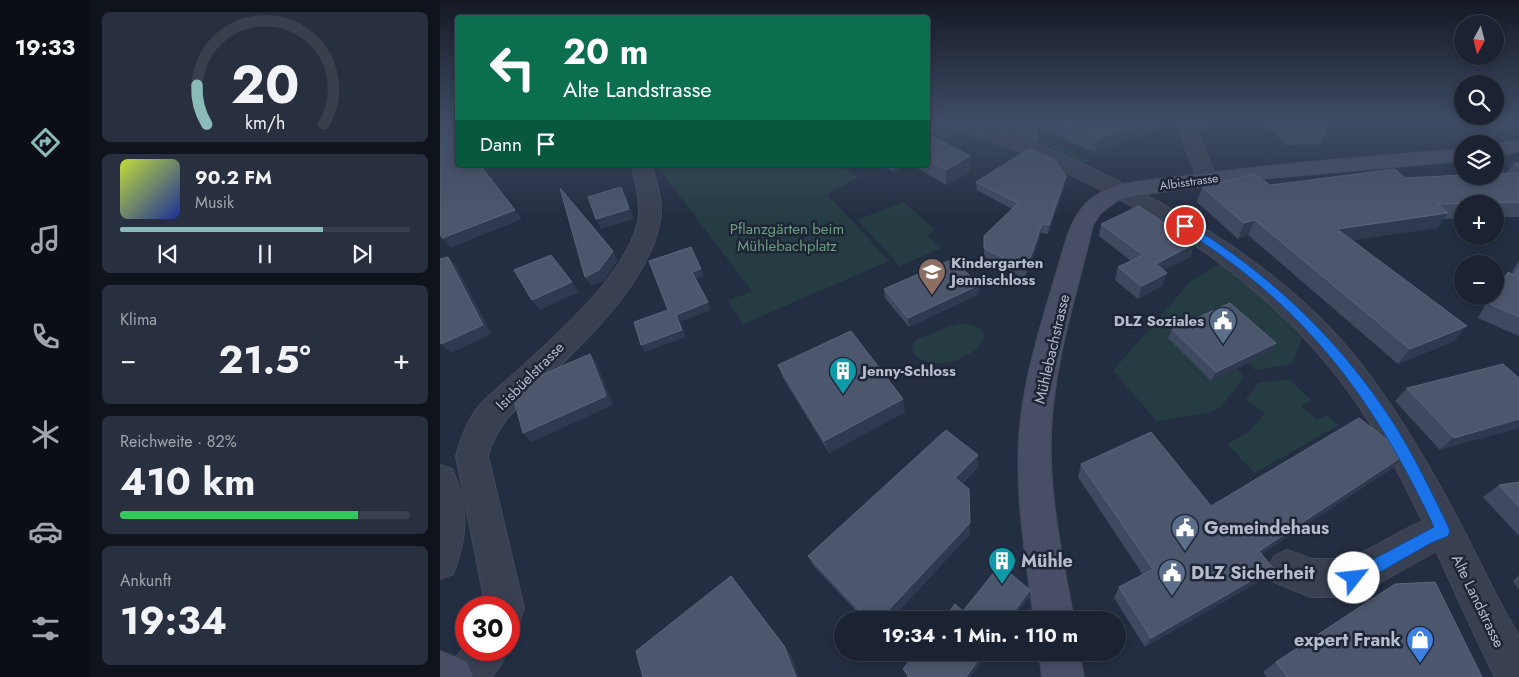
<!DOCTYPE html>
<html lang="de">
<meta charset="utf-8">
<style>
:root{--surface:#1b2232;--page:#282f3e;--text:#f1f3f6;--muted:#a0a4ac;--line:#393f4d;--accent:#8bbbb9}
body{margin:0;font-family:Jost,sans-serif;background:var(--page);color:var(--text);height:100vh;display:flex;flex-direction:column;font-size:19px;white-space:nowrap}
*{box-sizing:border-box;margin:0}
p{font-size:16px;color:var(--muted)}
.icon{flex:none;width:28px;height:28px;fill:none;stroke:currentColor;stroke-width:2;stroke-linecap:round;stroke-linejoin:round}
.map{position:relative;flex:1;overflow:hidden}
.sheet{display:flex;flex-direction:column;gap:12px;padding:12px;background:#0f131c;width:350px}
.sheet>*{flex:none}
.banner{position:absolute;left:15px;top:15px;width:475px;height:152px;border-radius:5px;box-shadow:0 2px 8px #0003,0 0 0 1px var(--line);background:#0b6e4f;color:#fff;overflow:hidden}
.needle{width:32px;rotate:187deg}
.fabs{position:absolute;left:1014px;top:15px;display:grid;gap:10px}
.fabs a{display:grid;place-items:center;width:50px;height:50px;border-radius:50%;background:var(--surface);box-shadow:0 2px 8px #0003,0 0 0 1px var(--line);font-size:25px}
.speed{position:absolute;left:15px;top:596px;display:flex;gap:10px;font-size:25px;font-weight:700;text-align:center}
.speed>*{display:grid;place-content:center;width:65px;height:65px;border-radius:50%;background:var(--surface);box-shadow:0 2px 8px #0003,0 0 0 1px var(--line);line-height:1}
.speed .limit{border:8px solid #d22;background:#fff;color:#111}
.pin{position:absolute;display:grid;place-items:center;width:42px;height:42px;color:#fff;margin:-21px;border:2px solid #fff;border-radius:50%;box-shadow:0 1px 5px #0007}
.me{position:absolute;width:55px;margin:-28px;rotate:61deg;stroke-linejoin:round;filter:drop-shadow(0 0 4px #0008)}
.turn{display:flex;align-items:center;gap:18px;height:105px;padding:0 25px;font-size:22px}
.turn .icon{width:65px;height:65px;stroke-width:2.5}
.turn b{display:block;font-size:35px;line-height:42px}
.then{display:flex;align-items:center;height:48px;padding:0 25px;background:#0003;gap:10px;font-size:19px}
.big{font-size:38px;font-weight:700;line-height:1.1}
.sheet .widget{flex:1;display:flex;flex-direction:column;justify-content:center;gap:8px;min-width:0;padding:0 18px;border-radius:8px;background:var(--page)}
.sheet .dial{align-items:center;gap:0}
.dial svg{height:130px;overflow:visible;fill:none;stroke:var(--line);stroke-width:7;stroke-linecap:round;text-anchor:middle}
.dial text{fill:var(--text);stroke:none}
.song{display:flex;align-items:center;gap:15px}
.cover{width:60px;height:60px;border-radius:8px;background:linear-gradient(135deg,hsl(70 70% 55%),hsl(230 70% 35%))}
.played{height:5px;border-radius:2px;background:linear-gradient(90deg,var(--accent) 70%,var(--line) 70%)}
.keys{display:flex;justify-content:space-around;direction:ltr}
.heat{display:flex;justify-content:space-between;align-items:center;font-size:28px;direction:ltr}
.charge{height:8px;border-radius:4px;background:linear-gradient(90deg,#34c759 82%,var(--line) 0)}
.trip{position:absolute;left:394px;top:611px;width:292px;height:50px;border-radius:25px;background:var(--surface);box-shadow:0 2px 8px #0003,0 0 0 1px var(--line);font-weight:700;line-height:50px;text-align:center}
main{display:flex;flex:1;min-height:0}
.dock{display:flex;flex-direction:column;width:90px;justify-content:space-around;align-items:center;background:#0b0e14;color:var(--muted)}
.dock .icon{width:35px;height:35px}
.dock .active{color:var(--accent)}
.dock b{font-size:22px;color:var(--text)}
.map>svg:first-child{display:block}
.green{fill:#263c43}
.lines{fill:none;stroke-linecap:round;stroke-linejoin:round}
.minor-casing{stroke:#43495b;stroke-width:2}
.tertiary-casing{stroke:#43495b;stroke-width:2}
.secondary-casing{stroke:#43495b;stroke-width:2}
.minor{fill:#394052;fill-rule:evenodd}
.tertiary{fill:#394052;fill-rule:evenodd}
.secondary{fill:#474e65;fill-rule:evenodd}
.wall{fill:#3f4a60}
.shaded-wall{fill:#2f394f}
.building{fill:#4c566c;stroke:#5c667b}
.route{fill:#1a73e8;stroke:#114b97}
.labels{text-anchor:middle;stroke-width:5;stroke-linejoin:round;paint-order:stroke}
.far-street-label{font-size:12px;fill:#b6bccc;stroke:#1d2537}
.park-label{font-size:15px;fill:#6b9e7d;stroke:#1d2537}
.poi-label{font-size:15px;font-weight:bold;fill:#b6bccc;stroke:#1d2537;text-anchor:start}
.street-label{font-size:15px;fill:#b6bccc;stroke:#1d2537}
.near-poi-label{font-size:18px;font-weight:bold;fill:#b6bccc;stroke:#1d2537;text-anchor:start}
</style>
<main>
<nav class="dock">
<b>19:33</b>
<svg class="icon active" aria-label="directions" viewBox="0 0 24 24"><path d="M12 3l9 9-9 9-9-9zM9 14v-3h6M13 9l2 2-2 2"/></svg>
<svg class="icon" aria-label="music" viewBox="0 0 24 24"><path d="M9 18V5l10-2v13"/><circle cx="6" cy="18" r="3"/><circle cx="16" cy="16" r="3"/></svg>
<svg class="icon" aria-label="phone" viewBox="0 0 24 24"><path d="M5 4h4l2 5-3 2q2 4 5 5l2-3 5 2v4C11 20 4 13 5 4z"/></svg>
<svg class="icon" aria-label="climate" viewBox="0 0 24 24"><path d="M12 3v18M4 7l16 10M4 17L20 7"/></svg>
<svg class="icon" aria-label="car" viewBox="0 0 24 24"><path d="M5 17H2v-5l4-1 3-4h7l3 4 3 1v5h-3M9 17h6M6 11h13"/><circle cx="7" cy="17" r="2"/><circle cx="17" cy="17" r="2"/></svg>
<svg class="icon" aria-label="filters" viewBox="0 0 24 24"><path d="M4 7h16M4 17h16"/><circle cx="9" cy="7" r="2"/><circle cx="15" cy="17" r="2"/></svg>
</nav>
<section class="sheet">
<div class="widget dial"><svg viewBox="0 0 100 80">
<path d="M14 69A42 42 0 1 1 86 69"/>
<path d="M14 69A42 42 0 0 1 8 45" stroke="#8bbbb9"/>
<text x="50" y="56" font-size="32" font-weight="700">20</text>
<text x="50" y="72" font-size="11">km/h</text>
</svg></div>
<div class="widget">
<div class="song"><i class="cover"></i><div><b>90.2 FM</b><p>Musik</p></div></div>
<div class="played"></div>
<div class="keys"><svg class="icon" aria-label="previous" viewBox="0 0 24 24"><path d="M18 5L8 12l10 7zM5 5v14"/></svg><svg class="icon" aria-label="pause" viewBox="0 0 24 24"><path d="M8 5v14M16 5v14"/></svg><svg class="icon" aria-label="next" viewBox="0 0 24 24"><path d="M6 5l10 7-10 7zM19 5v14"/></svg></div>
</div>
<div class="widget"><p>Klima</p>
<div class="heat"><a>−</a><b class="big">21.5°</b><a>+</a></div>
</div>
<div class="widget"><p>Reichweite · 82%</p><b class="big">410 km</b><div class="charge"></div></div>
<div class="widget"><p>Ankunft</p><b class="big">19:34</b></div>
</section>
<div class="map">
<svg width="1079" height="677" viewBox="0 0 1079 677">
<rect width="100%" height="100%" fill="#242e42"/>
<!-- green -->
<g class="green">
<path d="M 605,141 L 649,160 L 649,162 L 639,163 L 615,152 L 617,150 L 601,144 Z"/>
<path d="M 216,165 L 399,165 L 419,177 L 387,194 L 449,261 L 303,324 L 288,301 L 312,291 Z"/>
<path d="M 464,202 L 495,230 L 487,235 L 501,248 L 460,266 L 417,220 Z"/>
<path d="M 781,263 L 832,306 L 862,338 L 852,364 L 815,370 L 808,363 L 830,352 L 729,338 L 771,381 L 797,369 L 804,377 L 781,407 L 771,412 L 717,421 L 673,371 L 750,282 Z"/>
<path d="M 523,323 C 582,331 499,388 472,351 L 474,342 L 478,339 L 510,326 Z"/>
<path d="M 849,379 L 871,400 L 861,406 L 877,420 L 887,415 L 899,425 L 815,473 L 787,444 L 809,432 L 825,413 L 805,400 L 819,383 Z"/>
</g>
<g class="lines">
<defs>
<g id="minor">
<path d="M 746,121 L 764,121 L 758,133 L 777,179 L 774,183 L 767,185 L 760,183 L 757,179 L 740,133 Z"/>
<path d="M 192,165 L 212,165 C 216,183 224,203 220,221 C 209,282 144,343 101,384 C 77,408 57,422 48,456 L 84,608 L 79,622 L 69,626 L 69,608 L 46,608 L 16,456 C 21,438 28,419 40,405 C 50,394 63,384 74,374 C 114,338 194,269 199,214 C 200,198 195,181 192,165 Z"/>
<path d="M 1003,514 L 1016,519 L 1021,531 L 1016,543 L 998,550 L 914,597 L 871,597 L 834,582 L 828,569 L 834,556 L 847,550 L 871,559 L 911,559 L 972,526 Z"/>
<path d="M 26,644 L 26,650 L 67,650 L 61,664 L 52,677 L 6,677 L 12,662 Z"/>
</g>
<g id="tertiary">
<path d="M 499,121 C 543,116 589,141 629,158 C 737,206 846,269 921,364 C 963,418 997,478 1028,539 C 1039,562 1051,585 1063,608 C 1068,618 1076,628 1079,638 C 1079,649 1079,666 1079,677 L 1055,677 C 1012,592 979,501 928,420 C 860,312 758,237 646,182 C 600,159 552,138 501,125 Z"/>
<path d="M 1051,121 L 1074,121 L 1079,123 L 1079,136 L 1053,125 Z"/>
<path d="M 0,465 L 12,469 C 29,506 28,537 13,574 L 0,579 Z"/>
</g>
<g id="secondary">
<path d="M 1079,139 L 1079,151 L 1055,157 L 1055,145 Z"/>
<path d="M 1022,149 L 1022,161 L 796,181 L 694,196 L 678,200 L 670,206 L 660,214 L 653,225 C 638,289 617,352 612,417 C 606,485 622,554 634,620 L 594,620 C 585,553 573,484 581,417 C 587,368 602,321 616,274 C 626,243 630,208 662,192 C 680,181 716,180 738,177 C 832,164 927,157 1022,149 Z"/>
<path d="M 0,651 L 27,662 L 33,677 L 0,677 Z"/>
<path d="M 599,652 L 639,652 L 644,677 L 602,677 Z"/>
</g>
</defs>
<!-- minor casing -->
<use href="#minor" class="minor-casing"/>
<!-- tertiary casing -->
<use href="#tertiary" class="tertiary-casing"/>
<!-- secondary casing -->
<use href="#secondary" class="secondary-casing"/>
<!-- minor -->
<use href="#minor" class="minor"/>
<!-- tertiary -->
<use href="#tertiary" class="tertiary"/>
<!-- secondary -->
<use href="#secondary" class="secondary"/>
</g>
<!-- wall -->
<g class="wall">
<path d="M 488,120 L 516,120 L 516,131 L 501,141 L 530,171 L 506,185 L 472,165 L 488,165 Z"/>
<path d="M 545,120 L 718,120 L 716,129 L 655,153 L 598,127 L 597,142 Z"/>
<path d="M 824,120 L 875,120 L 886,132 L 880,144 L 845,145 Z"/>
<path d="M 1074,163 L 1079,163 L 1079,217 L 1055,217 L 1055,204 L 1022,204 L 1022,218 L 1004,219 L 997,228 L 912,240 L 1014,341 L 958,364 L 808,235 L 798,239 L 757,202 L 762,187 L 830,185 L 965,178 L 1066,173 Z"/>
<path d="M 440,165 L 465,165 L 455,172 Z"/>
<path d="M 536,182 L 625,185 L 608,234 L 601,233 L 585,279 L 544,257 L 544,236 L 572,209 L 537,190 Z"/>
<path d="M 661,224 L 754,244 L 750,257 L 724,270 L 723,285 L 698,299 L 675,280 L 678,267 L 691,261 L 659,236 Z"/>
<path d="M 1079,260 L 1079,336 L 1038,318 L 1050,296 L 1055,296 L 1055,288 L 1056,286 L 1068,272 L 1071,274 Z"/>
<path d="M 539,285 L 539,294 L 469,327 L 445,298 L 444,289 Z"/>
<path d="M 732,329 L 836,343 L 830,352 L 771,381 L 728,338 Z"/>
<path d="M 338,365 L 465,412 L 389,453 L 343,378 Z"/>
<path d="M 1079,378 L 1000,450 L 955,401 L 967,388 Z"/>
<path d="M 538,455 L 538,467 L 522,484 L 530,534 L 450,620 L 425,620 L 374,566 L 368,556 Z"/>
<path d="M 641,464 L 771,506 L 953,468 L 821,554 L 833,568 L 823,579 L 705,647 L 674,598 L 679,587 L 703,575 L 638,477 Z"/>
<path d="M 1079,482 L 1079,536 L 1043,497 L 1059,485 Z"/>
<path d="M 1079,575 L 1079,590 L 1073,581 Z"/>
<path d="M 476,652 L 549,652 L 530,677 L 467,677 L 463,669 Z"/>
<path d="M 836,662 L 1042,677 L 827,677 L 823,672 Z"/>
</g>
<!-- shaded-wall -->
<g class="shaded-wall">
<path d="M 509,120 L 516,120 L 516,131 L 489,149 L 488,134 Z"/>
<path d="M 704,120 L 718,120 L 716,129 L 655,153 L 658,139 Z"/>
<path d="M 530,156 L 530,171 L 506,185 L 506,170 Z"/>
<path d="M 454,165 L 465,165 L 455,172 Z"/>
<path d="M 626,176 L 625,185 L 608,234 L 609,225 Z"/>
<path d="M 181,187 L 186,197 L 194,219 L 161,229 L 156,219 Z"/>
<path d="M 75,210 L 82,219 L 10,248 L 2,238 Z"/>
<path d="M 1008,213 L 997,228 L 888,244 L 897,229 Z"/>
<path d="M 815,220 L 808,235 L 798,239 L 804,223 Z"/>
<path d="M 602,224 L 601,233 L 585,279 L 586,270 Z"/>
<path d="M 754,244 L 750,257 L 712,276 L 716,264 Z"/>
<path d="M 173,251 L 178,260 L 165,280 L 151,286 L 145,277 Z"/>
<path d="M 8,257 L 16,266 L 52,334 L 11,353 L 1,344 Z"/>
<path d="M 261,269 L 264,276 L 256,279 L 252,272 Z"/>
<path d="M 727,273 L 723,285 L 698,299 L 702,286 Z"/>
<path d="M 132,282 L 139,292 L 100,310 L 92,300 Z"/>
<path d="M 539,285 L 539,294 L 469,327 L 468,318 Z"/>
<path d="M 268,302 L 271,310 L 240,322 L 246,337 L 205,352 L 201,345 L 236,315 Z"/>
<path d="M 1027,326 L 1014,341 L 958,364 L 970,349 Z"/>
<path d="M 836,343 L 830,352 L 771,381 L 776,372 Z"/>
<path d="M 150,354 L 157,364 L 173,405 L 92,442 L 83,433 Z"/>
<path d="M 463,399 L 465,412 L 389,453 L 384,441 Z"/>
<path d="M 1079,419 L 1079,428 L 1000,450 L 1014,438 Z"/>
<path d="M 966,454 L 953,468 L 809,562 L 819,551 Z"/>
<path d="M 538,455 L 538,467 L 515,490 L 515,478 Z"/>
<path d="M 530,523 L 530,534 L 450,620 L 439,620 Z"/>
<path d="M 833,568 L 823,579 L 705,647 L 711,638 Z"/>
<path d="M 291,576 L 350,653 L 359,677 L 356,677 Z"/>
<path d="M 590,590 L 589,598 L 573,620 L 568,620 Z"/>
<path d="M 544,652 L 549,652 L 530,677 L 526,677 Z"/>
</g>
<!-- building -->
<g class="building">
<path d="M 0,120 L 18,120 L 18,165 L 40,165 L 75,210 L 2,238 L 0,234 Z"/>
<path d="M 488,120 L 509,120 L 488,134 L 530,156 L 506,170 L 488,160 Z"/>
<path d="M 581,120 L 593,120 L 598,127 Z"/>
<path d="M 617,120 L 704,120 L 658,139 Z"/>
<path d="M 840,120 L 875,120 L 886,132 L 850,132 Z"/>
<path d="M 589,149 L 615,160 L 626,176 L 609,225 L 602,224 L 586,270 L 544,248 L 544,236 L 578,203 L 536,182 Z"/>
<path d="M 1074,163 L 1079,163 L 1079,168 Z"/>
<path d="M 955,169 L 965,178 L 1022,175 L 1022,176 L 1055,176 L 1055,174 L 1079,173 L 1079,202 L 998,204 L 1008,213 L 897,229 L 1027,326 L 970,349 L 815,220 L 804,223 L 762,187 L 815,174 L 830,185 Z"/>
<path d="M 181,187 L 189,209 L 156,219 L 148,197 Z"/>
<path d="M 120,188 L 173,251 L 159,270 L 145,277 Z"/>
<path d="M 699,206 L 754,244 L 716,264 L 727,273 L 702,286 L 678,267 L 703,255 L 661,224 Z"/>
<path d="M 251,247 L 261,269 L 252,272 L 268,302 L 236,315 L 242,330 L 201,345 L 194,322 L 228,310 L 209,261 Z"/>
<path d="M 111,255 L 132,282 L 92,300 L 74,270 Z"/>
<path d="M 8,257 L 43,325 L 1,344 L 0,341 L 0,259 Z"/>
<path d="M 513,259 L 539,285 L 468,318 L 444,289 Z"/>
<path d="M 1079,267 L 1079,317 L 1050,304 L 1068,272 L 1074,275 Z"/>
<path d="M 790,303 L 836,343 L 776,372 L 732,329 Z"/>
<path d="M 411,331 L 463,399 L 384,441 L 338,365 Z"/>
<path d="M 150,354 L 166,396 L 83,433 L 73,396 L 90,380 Z"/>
<path d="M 1063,364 L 1079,378 L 1079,419 L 1014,438 L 967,388 Z"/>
<path d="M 919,418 L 966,454 L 819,551 L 833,568 L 711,638 L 679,587 L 713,569 L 641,464 L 711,432 L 771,506 Z"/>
<path d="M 506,430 L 538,455 L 515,478 L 529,489 L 530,523 L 439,620 L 429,620 L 368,556 Z"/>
<path d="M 1079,482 L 1079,507 L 1059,485 Z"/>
<path d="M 560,565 L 590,590 L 568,620 L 503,620 L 515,604 L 523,611 Z"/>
<path d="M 291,576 L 344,646 L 356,677 L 203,677 L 196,651 Z"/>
<path d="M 995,582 L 1042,677 L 848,677 L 836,662 L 955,584 Z"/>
<path d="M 476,652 L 544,652 L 526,677 L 467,677 L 469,675 L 463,669 Z"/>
</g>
<!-- sky -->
<linearGradient id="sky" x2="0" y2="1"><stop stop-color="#141924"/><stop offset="0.56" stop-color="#3f4c65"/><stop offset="1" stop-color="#3f4c65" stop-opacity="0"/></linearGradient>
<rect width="1079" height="215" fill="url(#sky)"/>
<!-- route -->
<path class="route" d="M 742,224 L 748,224 C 825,271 891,332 942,406 C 968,443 988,485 1008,526 L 1010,531 L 1008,536 L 991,543 L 919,584 L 914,586 L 908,584 L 906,578 L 908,573 L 994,527 C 934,398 864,305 742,229 Z"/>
<!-- icons -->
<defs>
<symbol id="school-pin" viewBox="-11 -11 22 30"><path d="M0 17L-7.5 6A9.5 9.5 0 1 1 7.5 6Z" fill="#8d6e63" stroke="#1d2537"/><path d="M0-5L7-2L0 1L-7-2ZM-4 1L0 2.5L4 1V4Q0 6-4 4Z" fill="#fff"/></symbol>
<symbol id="civic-pin" viewBox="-11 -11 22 30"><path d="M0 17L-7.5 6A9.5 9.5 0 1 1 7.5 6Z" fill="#5c6f8a" stroke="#1d2537"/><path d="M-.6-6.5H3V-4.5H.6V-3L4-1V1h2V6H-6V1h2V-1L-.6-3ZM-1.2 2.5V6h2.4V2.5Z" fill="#fff"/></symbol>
<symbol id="building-pin" viewBox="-11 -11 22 30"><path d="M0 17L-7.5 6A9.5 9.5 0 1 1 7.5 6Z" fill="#0f9aa8" stroke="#1d2537"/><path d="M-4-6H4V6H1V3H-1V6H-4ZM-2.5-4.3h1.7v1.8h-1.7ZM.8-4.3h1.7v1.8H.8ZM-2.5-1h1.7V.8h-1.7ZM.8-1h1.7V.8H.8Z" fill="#fff"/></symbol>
<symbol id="shop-pin" viewBox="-11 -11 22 30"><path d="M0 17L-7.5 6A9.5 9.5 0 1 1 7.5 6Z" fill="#3f7fe0" stroke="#1d2537"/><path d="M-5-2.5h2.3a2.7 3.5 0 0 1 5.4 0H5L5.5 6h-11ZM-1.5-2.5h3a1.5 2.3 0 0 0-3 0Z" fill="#fff"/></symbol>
</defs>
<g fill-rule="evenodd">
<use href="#school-pin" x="476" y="256" width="32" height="43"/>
<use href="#civic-pin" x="767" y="305" width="32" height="43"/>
<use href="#building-pin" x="387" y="355" width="32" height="43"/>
<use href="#civic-pin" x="729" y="512" width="32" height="43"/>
<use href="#building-pin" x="546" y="545" width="32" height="43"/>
<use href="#civic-pin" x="716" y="557" width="32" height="43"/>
<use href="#shop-pin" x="964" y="624" width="32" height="43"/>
</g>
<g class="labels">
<!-- far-street labels -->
<g class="far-street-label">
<text transform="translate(749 182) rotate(-8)" y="4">Albisstrasse</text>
</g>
<!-- park labels -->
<g class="park-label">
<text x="347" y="234">Pflanzgärten beim<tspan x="347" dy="17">Mühlebachplatz</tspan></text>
</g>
<!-- poi labels -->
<g class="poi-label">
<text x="511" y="268">Kindergarten<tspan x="511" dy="17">Jennischloss</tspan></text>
<text x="764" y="326" text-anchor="end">DLZ Soziales</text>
<text x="422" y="376">Jenny-Schloss</text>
</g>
<!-- street labels -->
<g class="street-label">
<text transform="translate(612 349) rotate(-77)" y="5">Mühlebachstrasse</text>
<text transform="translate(90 376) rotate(-45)" y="5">Isisbüelstrasse</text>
<text transform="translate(1038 601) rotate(64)" y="5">Alte Landstrasse</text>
</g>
<!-- near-poi labels -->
<g class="near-poi-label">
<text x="764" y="534">Gemeindehaus</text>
<text x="581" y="567">Mühle</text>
<text x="751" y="579">DLZ Sicherheit</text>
<text x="961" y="646" text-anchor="end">expert Frank</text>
</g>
</g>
</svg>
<div class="fabs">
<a><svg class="needle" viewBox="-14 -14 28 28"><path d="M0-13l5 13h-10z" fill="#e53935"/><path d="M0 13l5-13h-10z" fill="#a0a4ac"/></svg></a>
<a><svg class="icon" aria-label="search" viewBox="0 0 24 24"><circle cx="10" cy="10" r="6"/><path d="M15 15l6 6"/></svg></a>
<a><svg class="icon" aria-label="layers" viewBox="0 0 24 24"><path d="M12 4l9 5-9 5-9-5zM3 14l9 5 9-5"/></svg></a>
<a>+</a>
<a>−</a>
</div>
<div class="speed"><div class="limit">30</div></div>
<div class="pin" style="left:745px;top:226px;background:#d93025"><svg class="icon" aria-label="arrive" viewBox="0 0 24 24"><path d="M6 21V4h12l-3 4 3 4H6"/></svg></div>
<svg class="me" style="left:914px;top:578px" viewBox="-20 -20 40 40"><circle r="19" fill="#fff"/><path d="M0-13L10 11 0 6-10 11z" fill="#1a73e8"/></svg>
<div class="trip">19:34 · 1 Min. · 110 m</div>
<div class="banner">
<div class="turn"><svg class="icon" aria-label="left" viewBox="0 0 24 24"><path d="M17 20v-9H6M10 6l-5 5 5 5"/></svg><div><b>20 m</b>Alte Landstrasse</div></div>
<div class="then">Dann<svg class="icon" aria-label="arrive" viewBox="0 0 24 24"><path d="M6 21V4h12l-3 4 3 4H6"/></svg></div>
</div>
</div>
</main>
